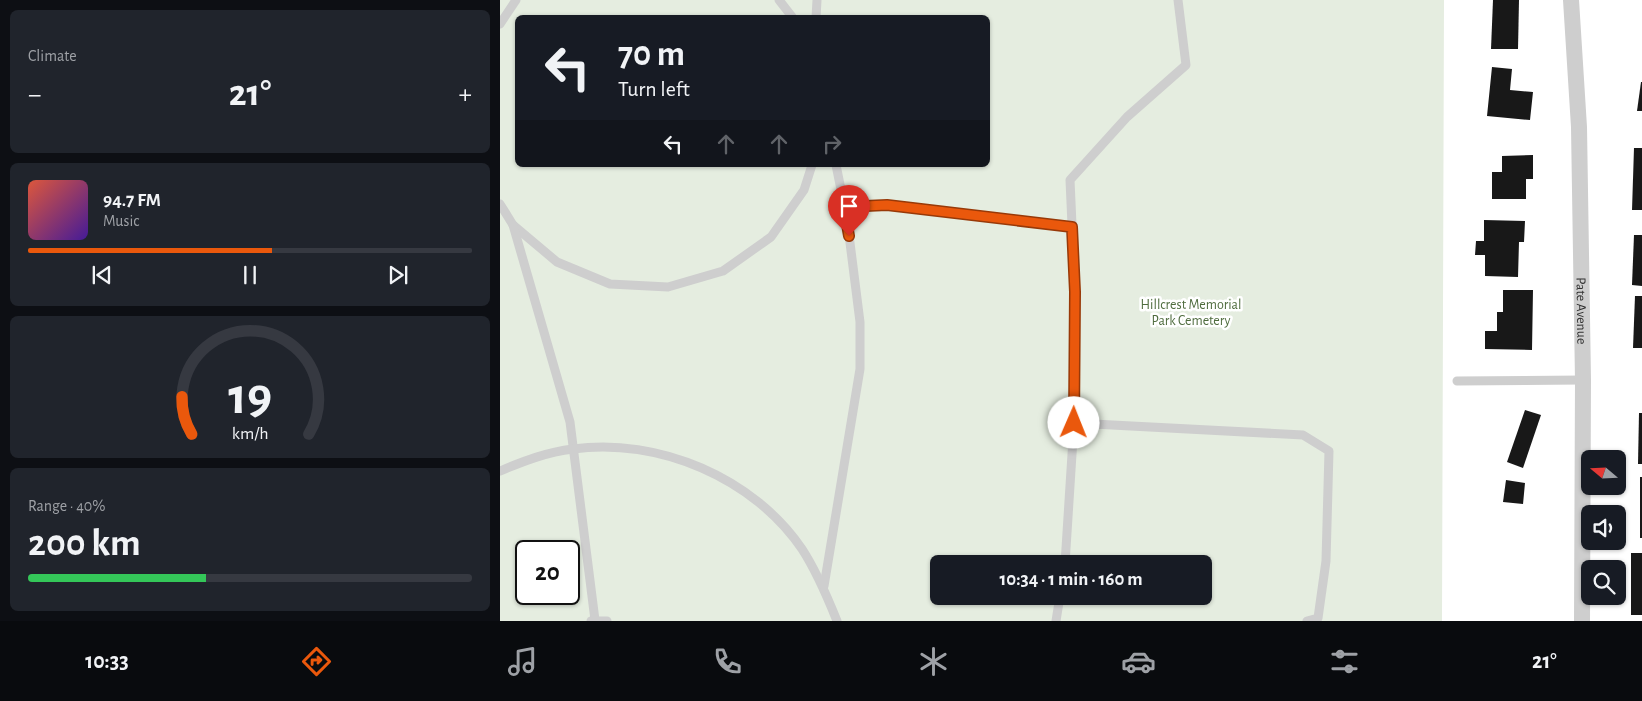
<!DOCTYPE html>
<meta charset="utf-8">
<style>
:root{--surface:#171b24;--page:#20242c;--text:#f1f3f6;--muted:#9ea1a6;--line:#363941;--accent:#ea580c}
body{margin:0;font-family:"Alegreya Sans",sans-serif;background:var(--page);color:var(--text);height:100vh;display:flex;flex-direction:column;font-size:19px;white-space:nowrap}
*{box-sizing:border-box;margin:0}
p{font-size:16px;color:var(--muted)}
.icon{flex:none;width:28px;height:28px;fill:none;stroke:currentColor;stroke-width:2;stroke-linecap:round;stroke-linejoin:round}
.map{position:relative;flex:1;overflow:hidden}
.panel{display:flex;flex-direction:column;gap:10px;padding:10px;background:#0d0f14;width:500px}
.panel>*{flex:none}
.banner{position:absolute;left:15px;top:15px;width:475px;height:152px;border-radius:8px;box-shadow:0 1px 4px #0004;background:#171b24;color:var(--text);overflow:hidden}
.needle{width:32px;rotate:289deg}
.controls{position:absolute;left:1081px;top:450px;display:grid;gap:10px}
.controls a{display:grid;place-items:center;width:45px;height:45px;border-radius:8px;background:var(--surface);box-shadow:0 1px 4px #0004;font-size:25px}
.speed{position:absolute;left:15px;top:540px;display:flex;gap:10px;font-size:25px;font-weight:700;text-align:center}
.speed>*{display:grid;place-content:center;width:65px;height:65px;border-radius:50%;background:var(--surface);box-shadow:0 1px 4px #0004;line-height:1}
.speed .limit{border:2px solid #111;border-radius:8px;background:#fff;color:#111}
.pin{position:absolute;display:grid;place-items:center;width:42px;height:42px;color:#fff;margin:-51px -21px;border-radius:50% 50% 50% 0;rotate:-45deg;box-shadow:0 0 5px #0007}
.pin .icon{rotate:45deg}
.me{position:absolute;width:55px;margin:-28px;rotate:1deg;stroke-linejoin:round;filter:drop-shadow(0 0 4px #0008)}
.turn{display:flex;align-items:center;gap:18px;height:105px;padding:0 20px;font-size:22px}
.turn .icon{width:65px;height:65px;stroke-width:2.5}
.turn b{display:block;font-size:35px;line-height:42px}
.lanes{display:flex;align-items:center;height:48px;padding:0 20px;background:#0003;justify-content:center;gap:25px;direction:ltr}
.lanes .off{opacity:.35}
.big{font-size:38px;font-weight:700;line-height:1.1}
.panel .card{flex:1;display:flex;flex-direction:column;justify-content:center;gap:8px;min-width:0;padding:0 18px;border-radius:8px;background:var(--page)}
.panel .dial{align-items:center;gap:0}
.dial svg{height:130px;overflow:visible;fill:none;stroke:var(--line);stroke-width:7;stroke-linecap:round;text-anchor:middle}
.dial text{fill:var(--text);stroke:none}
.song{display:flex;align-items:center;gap:15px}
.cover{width:60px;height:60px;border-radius:8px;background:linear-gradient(135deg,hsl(10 70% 55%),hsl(260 70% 35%))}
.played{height:5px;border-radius:2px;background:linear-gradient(90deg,var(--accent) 55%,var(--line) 55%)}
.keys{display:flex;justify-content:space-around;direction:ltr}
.heat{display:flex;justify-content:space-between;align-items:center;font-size:28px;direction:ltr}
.charge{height:8px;border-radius:4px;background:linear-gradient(90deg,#34c759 40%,var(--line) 0)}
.trip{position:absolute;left:430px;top:555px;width:282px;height:50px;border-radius:8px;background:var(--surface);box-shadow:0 1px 4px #0004;font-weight:700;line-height:50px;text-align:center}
.tabs{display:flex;height:80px;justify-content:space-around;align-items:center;background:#090b0e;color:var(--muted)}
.tabs .icon{width:35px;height:35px}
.tabs .active{color:var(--accent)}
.tabs b{font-size:22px;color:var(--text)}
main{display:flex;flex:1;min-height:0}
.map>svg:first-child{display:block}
.green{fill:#e5ede0;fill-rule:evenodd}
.building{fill:#181818}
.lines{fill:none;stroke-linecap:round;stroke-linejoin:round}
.lane{stroke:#cecece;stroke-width:9}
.street{stroke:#cecece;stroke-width:16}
.route-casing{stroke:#983908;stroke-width:12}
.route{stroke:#ea580c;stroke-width:9}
.labels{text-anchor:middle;stroke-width:5;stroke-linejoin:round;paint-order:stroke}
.park-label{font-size:14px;fill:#4f6c3e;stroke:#fff}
.street-label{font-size:14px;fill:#313131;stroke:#fff}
</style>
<main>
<section class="panel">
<div class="card"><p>Climate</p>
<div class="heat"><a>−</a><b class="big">21°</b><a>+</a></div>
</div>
<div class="card">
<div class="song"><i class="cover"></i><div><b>94.7 FM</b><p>Music</p></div></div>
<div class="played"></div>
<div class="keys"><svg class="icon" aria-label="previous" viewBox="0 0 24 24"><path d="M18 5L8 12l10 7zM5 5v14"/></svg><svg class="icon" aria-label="pause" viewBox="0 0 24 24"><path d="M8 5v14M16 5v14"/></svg><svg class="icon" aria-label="next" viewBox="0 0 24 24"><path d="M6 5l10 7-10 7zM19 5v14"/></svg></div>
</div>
<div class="card dial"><svg viewBox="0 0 100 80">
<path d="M14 69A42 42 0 1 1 86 69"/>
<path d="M14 69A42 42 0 0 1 8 46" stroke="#ea580c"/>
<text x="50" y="56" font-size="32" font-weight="700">19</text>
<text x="50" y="72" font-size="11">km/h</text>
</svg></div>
<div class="card"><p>Range · 40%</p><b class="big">200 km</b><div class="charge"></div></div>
</section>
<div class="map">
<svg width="1142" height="621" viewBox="0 0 1142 621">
<rect width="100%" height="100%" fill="#fff"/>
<!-- green -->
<path class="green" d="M 0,0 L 944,0 L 942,621 L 0,621 ZM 18,18 L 488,18 L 488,165 L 18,165 ZM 26,551 L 69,551 L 69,594 L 26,594 ZM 439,564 L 704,564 L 704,596 L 439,596 Z"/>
<!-- building -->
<g class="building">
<path d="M 993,0 L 1019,0 L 1018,49 L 991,49 Z"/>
<path d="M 992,67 L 1012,69 L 1010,90 L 1033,92 L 1030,120 L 987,116 Z"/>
<path d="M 1141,82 L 1142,82 L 1142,111 L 1137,111 Z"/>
<path d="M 1134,148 L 1142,148 L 1142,210 L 1132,210 Z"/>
<path d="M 1033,155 L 1033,179 L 1026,179 L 1026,199 L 992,199 L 992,172 L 1002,172 L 1002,156 Z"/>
<path d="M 984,220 L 1025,221 L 1024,242 L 1019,242 L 1018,277 L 985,276 L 985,255 L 975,255 L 976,241 L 984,241 Z"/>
<path d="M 1134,235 L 1142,235 L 1142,286 L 1132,285 Z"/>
<path d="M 1003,290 L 1033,290 L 1032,350 L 985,349 L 985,331 L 997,331 L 997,312 L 1003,312 Z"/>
<path d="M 1135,296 L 1142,296 L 1142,348 L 1133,348 Z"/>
<path d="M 1025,410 L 1041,415 L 1023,468 L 1007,462 Z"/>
<path d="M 1139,413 L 1142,413 L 1142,464 L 1138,464 Z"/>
<rect x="1140" y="477" width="2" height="61"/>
<path d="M 1006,480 L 1025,483 L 1023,504 L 1003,502 Z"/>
<rect x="1131" y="553" width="11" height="62"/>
</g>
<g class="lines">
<!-- lane -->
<g class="lane">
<path d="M 279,0 L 293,18"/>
<path d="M 316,18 L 317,0"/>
<path d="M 0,24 L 16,0"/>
<path d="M 0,204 L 13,225 L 57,262 L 110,284 L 168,287 L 223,271 L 271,237 L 304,190 L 312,165"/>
<path d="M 344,207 L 387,205 L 571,227"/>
<path d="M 13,225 L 70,422 L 95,620"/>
<path d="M 957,381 L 1083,380"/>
<path d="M 574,423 L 803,435 L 829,451 L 826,561 L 818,618 L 807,621"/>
<path d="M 0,471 C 24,461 47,452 73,449 C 158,437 254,478 302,549 C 317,572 327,596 337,621"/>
<path d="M 565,564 L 574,423 L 575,292 L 570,180 L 627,117 L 686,65 L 678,0"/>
<path d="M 324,586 L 360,369 L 360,322 L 347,219 L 336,165"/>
<path d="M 91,621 L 107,621"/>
<path d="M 556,621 L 560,596"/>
</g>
<!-- street -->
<path class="street" id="s1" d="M 1071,0 L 1079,127 L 1083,380 L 1082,621"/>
</g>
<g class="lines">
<defs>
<path id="route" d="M 349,236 L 344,207 L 387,205 L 572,227 L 575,292 L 574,423"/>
</defs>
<!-- route casing -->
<use href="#route" class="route-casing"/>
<!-- route -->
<use href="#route" class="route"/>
</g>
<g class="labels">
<!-- park labels -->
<g class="park-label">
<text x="691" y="309">Hillcrest Memorial<tspan x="691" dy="16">Park Cemetery</tspan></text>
</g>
<!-- street labels -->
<g class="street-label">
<text dy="5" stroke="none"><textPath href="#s1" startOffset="311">Pate Avenue</textPath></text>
</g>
</g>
</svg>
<div class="controls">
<a><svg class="needle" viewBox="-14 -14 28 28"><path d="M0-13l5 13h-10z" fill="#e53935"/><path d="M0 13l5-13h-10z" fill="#9ea1a6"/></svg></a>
<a><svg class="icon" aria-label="sound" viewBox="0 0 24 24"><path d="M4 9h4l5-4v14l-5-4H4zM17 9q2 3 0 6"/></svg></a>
<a><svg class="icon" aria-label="search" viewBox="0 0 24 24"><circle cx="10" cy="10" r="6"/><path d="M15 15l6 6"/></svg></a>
</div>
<div class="speed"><div class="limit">20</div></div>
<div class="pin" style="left:349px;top:236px;background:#d93025"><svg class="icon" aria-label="arrive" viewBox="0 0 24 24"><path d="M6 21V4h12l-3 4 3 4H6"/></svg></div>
<svg class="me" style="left:574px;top:423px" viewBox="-20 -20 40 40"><circle r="19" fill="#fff"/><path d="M0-13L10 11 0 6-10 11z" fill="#ea580c"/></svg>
<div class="trip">10:34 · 1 min · 160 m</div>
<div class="banner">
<div class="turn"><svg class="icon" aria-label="left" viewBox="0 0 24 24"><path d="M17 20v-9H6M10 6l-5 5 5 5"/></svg><div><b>70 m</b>Turn left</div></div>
<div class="lanes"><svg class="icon" aria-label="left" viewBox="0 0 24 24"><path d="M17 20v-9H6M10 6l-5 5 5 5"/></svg><svg class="icon off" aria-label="ahead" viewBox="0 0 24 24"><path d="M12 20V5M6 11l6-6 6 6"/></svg><svg class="icon off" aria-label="ahead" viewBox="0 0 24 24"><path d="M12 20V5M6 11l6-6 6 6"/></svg><svg class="icon off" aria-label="right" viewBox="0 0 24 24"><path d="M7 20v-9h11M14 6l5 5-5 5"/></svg></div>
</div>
</div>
</main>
<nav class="tabs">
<b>10:33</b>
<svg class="icon active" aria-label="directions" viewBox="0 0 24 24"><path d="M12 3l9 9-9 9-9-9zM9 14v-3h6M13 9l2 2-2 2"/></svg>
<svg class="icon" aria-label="music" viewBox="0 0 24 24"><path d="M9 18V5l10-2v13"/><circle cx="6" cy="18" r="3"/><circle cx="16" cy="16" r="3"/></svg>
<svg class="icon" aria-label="phone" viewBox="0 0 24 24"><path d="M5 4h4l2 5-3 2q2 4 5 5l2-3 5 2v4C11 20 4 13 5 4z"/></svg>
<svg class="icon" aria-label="climate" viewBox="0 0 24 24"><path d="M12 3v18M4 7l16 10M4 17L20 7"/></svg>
<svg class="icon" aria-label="car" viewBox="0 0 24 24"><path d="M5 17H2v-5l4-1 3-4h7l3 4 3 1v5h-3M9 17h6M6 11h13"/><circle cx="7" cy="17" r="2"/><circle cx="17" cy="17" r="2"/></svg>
<svg class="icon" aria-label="filters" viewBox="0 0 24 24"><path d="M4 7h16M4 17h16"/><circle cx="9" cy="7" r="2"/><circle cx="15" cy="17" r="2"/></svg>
<b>21°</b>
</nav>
